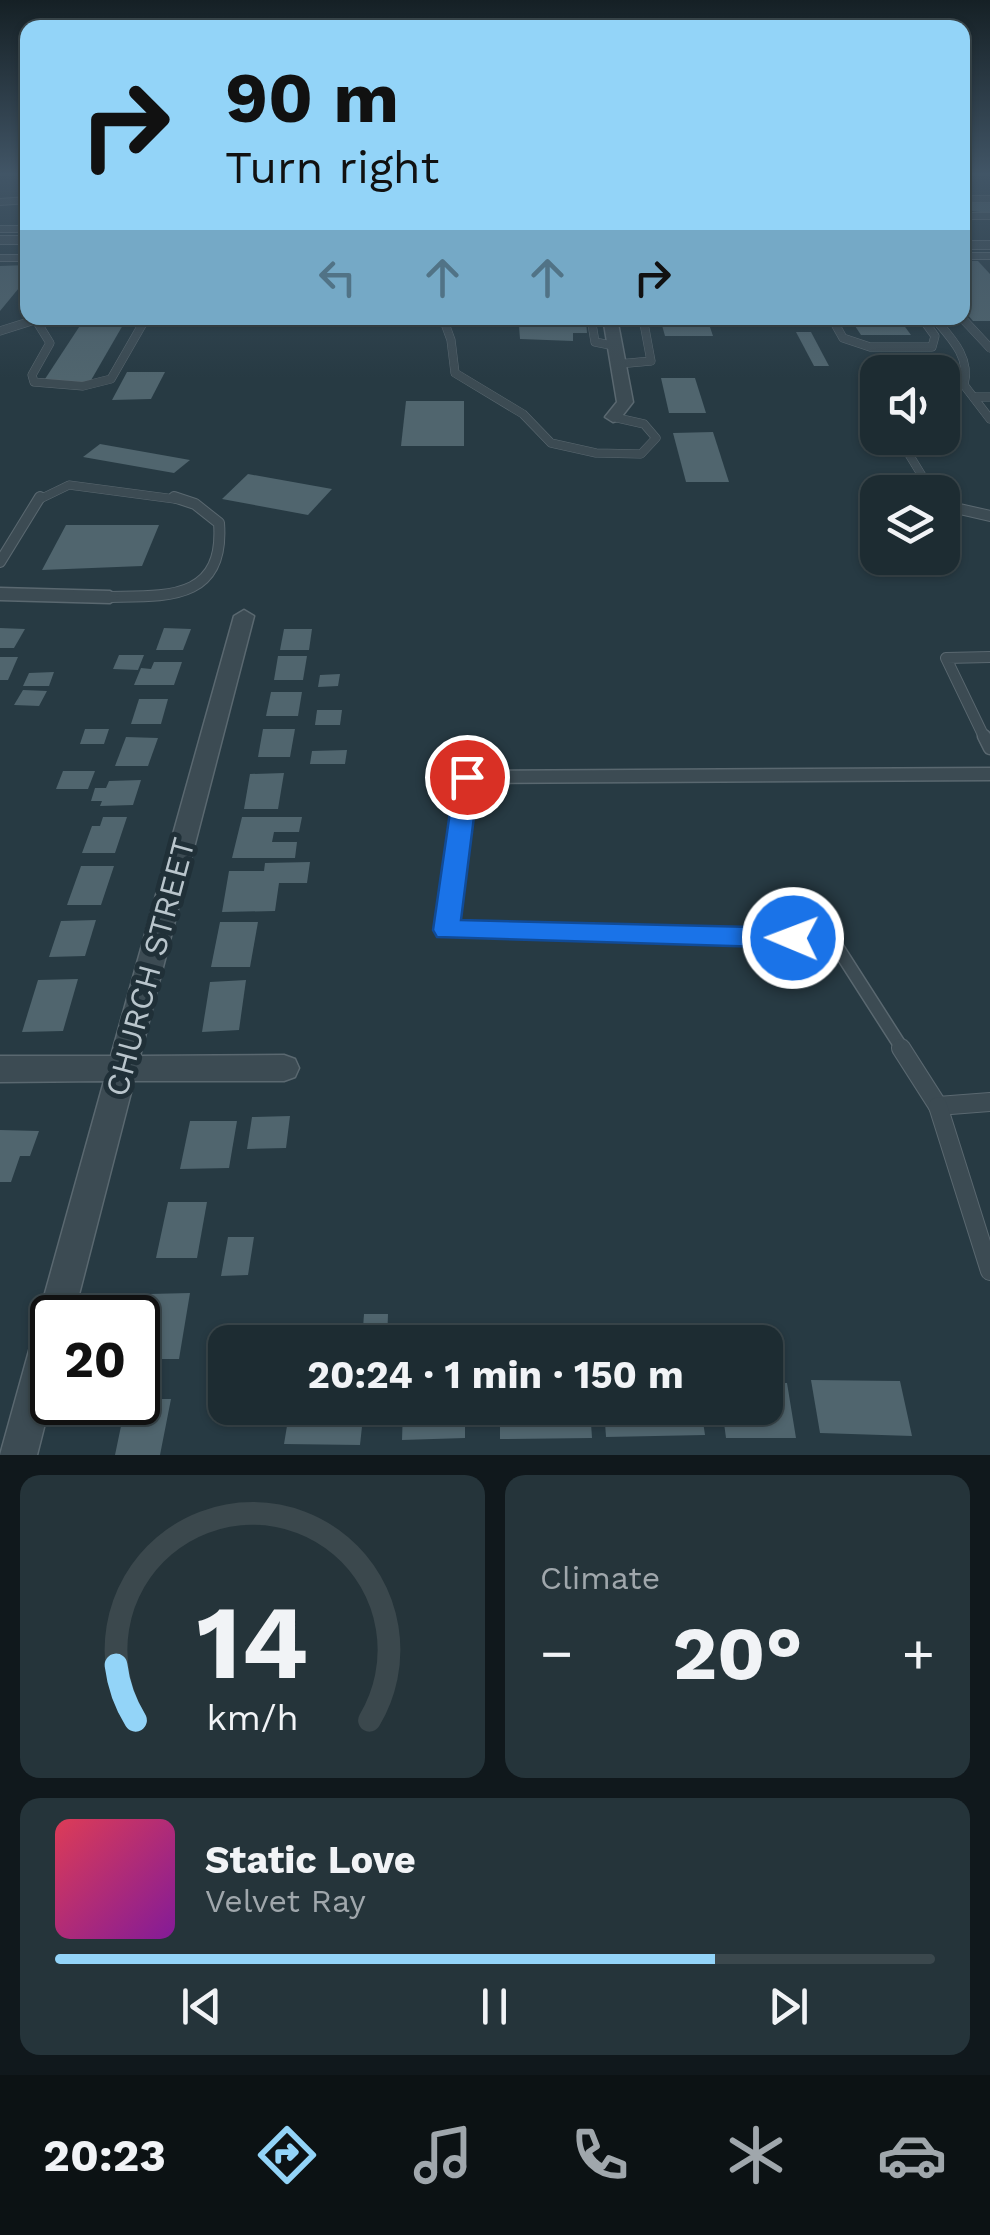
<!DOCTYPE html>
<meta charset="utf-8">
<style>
:root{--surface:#1d2c32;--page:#25343a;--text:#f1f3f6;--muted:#a0a7ac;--line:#3b484d;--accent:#93d4f8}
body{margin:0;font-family:"Work Sans",sans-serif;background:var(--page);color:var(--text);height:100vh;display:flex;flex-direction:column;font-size:38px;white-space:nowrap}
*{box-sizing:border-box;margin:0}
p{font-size:32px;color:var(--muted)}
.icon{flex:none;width:55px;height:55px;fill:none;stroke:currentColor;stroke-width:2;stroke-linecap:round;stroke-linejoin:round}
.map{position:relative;height:1455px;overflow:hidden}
.details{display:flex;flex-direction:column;gap:20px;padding:20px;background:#10181c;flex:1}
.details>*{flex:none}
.hud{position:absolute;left:20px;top:20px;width:950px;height:305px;border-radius:20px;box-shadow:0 2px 8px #0004,0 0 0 2px var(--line);background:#93d4f8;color:#111;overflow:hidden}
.buttons{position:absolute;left:860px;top:355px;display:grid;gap:20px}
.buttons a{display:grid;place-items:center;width:100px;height:100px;border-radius:20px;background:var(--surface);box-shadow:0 2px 8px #0004,0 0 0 2px var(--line);font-size:50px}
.speed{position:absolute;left:30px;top:1295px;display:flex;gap:20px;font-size:50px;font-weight:700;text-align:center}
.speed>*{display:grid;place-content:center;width:130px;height:130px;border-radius:50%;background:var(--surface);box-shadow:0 2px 8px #0004,0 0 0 2px var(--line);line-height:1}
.speed .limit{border:5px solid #111;border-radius:15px;background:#fff;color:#111}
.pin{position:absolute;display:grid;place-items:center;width:85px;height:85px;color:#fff;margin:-42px;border:5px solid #fff;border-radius:50%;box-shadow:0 2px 10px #0007}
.me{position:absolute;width:110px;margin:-55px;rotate:271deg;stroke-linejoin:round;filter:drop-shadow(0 0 8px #0008)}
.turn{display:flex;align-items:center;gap:35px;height:210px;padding:0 40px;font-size:45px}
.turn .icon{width:130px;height:130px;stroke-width:2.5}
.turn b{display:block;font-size:70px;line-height:85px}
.lanes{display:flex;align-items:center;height:95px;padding:0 40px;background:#0003;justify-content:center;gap:50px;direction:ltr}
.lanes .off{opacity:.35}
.big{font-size:75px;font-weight:700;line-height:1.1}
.details .widget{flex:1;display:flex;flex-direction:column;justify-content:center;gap:15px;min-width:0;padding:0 35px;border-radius:20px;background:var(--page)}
.details .dial{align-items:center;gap:0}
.dial svg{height:260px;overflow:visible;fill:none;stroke:var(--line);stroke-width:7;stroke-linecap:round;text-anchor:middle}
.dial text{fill:var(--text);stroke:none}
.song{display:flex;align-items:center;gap:30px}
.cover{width:120px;height:120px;border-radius:15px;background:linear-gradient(135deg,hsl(350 70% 55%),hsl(290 70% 35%))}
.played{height:10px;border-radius:5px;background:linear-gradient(90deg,var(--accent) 75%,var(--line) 75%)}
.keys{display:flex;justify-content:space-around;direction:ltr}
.heat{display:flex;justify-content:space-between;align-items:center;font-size:55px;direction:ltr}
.details .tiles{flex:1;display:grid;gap:20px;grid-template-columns:1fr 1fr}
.widget:last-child{grid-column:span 2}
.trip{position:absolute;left:208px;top:1325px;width:575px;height:100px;border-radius:20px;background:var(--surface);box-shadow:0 2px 8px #0004,0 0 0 2px var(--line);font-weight:700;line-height:100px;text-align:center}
.menu{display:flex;height:160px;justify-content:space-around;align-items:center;background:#0c1214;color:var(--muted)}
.menu .icon{width:70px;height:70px}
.menu .on{color:var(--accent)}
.menu b{font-size:45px;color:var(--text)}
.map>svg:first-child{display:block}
.building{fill:#50656e}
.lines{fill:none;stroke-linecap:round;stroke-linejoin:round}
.service-far4-casing{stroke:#5a6870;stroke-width:8}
.service-far3-casing{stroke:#5a6870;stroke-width:9}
.service-far2-casing{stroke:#5a6870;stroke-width:12}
.service-far1-casing{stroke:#5a6870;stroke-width:15}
.service-casing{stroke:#5a6870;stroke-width:20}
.minor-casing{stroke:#5a6870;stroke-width:3}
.tertiary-casing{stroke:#5a6870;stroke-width:2}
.service-far4{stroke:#3c4b53;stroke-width:6}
.service-far3{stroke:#3c4b53;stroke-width:8}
.service-far2{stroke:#3c4b53;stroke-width:10}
.service-far1{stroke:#3c4b53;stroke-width:12}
.service{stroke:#3c4b53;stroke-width:18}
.minor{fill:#3c4b53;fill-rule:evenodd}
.tertiary{fill:#3c4b53;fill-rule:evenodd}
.route{fill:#1a73e8;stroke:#114b97;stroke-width:2.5}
.labels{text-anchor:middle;stroke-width:10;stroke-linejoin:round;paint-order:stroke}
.near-street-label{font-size:32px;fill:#b9c5cc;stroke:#203038}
</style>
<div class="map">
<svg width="990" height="1455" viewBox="0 0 990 1455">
<rect width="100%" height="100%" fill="#273a43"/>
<!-- building -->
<g class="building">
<path d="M 962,200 L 990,200 L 990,213 L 962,210 Z"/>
<path d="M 962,261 L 978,261 L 990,274 L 990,321 L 973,321 L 962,308 Z"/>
<path d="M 28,265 L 28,277 L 0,311 L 0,266 Z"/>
<path d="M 85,318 L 127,318 L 90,382 L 43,382 Z"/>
<path d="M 154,318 L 205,318 L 202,323 L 151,323 Z"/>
<path d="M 528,318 L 586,321 L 587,333 L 573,333 L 573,341 L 520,339 L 519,326 L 528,326 Z"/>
<path d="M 660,318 L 707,318 L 713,336 L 665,336 Z"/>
<path d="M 851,320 L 900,320 L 911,335 L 861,335 Z"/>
<path d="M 796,332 L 811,332 L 829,366 L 814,366 Z"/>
<path d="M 127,372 L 165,372 L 151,399 L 112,400 Z"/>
<path d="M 661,378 L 695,378 L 706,413 L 669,413 Z"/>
<path d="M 406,401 L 464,401 L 464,446 L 401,446 Z"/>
<path d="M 713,432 L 729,482 L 686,482 L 673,433 Z"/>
<path d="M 100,444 L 190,460 L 174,473 L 83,457 Z"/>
<path d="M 248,474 L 332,489 L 308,515 L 222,499 Z"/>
<path d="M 66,525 L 159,525 L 142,566 L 42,570 Z"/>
<path d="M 0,628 L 25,629 L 14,648 L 0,648 Z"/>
<path d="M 164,628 L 191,629 L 183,650 L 156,650 Z"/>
<path d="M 284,629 L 312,629 L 309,650 L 280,650 Z"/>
<path d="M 119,655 L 144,655 L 138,670 L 113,669 Z"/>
<path d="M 278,656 L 307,656 L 303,680 L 274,680 Z"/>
<path d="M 0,657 L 18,657 L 8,680 L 0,680 Z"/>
<path d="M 154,662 L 182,662 L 174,685 L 134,685 L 141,668 L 151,669 Z"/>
<path d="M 54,672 L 49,686 L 23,686 L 29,673 Z"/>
<path d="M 340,674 L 338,686 L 318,687 L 320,675 Z"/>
<path d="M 23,690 L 47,691 L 39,706 L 14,705 Z"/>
<path d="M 271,692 L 302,692 L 298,716 L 266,716 Z"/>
<path d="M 139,699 L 168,699 L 161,724 L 131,724 Z"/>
<path d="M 317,710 L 342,710 L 340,725 L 315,725 Z"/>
<path d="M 85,729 L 109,729 L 104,744 L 80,744 Z"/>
<path d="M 263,729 L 295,729 L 290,757 L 258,757 Z"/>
<path d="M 126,737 L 158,738 L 148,766 L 115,766 Z"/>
<path d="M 347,750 L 345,764 L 310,764 L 312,751 Z"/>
<path d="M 63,771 L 95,771 L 88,789 L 56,789 Z"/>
<path d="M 284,773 L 278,809 L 244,809 L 250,774 Z"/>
<path d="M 141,780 L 133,805 L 100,806 L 102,801 L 91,801 L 95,788 L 106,788 L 109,781 Z"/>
<path d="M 103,817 L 127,817 L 115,853 L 82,853 L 92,826 L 100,826 Z"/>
<path d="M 242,817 L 302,817 L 299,832 L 274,832 L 272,842 L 297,842 L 295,858 L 232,858 Z"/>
<path d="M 310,862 L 307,883 L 279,883 L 275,911 L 222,912 L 229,871 L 264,871 L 265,863 Z"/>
<path d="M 81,866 L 114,866 L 101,905 L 67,905 Z"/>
<path d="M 96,920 L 85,956 L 49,957 L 61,921 Z"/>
<path d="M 220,922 L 258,922 L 250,967 L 211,967 Z"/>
<path d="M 78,979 L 63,1031 L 22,1032 L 38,980 Z"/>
<path d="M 246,980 L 239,1030 L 202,1032 L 210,982 Z"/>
<path d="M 290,1116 L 286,1148 L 247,1149 L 252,1117 Z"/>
<path d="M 190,1121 L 237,1121 L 229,1168 L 180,1169 Z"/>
<path d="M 0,1130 L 39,1131 L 30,1156 L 20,1156 L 11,1182 L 0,1182 Z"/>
<path d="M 168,1202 L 207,1202 L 197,1258 L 156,1258 Z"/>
<path d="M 228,1237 L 254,1237 L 248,1275 L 221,1276 Z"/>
<path d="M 190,1293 L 179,1359 L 138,1359 L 149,1294 Z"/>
<path d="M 364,1314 L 388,1314 L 387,1342 L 362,1342 Z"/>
<path d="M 455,1326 L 487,1327 L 487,1342 L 454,1342 Z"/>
<path d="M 811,1380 L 900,1381 L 912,1436 L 820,1433 Z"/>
<path d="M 765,1383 L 787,1383 L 796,1438 L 726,1438 L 722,1408 L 765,1408 Z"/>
<path d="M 138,1399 L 171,1399 L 160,1455 L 115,1455 L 126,1402 L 138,1402 Z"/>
<path d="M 290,1408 L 364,1408 L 360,1445 L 284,1444 Z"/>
<path d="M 403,1408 L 465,1408 L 465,1438 L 402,1440 Z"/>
<path d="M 500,1408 L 590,1408 L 592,1438 L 500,1439 Z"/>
<path d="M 604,1408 L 701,1408 L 705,1435 L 606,1437 Z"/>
</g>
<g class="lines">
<defs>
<g id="service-far4">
<path d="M 962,199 L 990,199"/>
<path d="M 0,202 L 28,200"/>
<path d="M 962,216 L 990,216"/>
<path d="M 0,229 L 28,229"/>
<path d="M 962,256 L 990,256"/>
<path d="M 0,258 L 28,258"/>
</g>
<g id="service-far3">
<path d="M 443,318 L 451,340 L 455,373 L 523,414 L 551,443 L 596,453 L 641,454 L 656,438 L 644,424 L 613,417"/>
<path d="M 591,318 L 595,342 L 615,346"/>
<path d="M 823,318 L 834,322 L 843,338 L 870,347 L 932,347 L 935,336 L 922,318"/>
<path d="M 934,318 C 951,338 971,357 964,385 L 942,385"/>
<path d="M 962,318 L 990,348"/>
<path d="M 37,322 L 50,343 L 32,375 L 34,382 L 83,386 L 111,379 L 146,318"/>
<path d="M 0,331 L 41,318"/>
<path d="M 618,364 L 651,361 L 643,318"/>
<path d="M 964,385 L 990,419"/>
<path d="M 878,386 L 869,386 L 878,401"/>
<path d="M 974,397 L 990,397"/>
<path d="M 899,438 L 932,492"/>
<path d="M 38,500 L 69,485 L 182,500"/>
</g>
<g id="service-far2">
<path d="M 942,505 L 990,516"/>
<path d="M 0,562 L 40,497"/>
<path d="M 110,597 C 166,596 225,601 219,523 L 195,504 L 174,497"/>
<path d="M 985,739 L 946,658 L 990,657"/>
</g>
<g id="service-far1">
<path d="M 984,736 L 990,748"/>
<path d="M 903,1050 L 832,939 L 446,930 L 467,777 L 990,774"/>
</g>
<g id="service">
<path d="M 901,1048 L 938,1106 L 990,1102"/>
<path d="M 938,1106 L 990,1271"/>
</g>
<g id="minor">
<path d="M 603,318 L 617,318 L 633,402 L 619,420 L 613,422 L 605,417 L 617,402 Z"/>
<path d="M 0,588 L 110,591 L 120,597 L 110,603 L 0,600 Z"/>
<path d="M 244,610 L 254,616 L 140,1056 L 284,1055 L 295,1059 L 299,1068 L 295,1077 L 284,1081 L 134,1081 L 73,1318 L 52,1318 L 52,1396 L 37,1455 L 0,1455 L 104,1081 L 0,1082 L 0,1056 L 111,1056 L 234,616 Z"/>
</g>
<g id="tertiary">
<rect x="0" y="236" width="28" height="8"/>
<rect x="962" y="241" width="28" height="8"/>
</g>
</defs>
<!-- service-far4 casing -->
<use href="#service-far4" class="service-far4-casing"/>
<!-- service-far3 casing -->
<use href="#service-far3" class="service-far3-casing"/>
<!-- service-far2 casing -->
<use href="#service-far2" class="service-far2-casing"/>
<!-- service-far1 casing -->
<use href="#service-far1" class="service-far1-casing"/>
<!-- service casing -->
<use href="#service" class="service-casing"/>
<!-- minor casing -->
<use href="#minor" class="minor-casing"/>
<!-- tertiary casing -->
<use href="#tertiary" class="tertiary-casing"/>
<!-- service-far4 -->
<use href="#service-far4" class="service-far4"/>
<!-- service-far3 -->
<use href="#service-far3" class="service-far3"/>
<!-- service-far2 -->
<use href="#service-far2" class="service-far2"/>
<!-- service-far1 -->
<use href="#service-far1" class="service-far1"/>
<!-- service -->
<use href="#service" class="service"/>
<!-- minor -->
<use href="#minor" class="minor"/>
<!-- tertiary -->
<use href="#tertiary" class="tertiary"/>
</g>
<!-- sky -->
<linearGradient id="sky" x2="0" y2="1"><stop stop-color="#152025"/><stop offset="0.46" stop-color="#415566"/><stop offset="1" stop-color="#415566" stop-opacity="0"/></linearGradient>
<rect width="990" height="378" fill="url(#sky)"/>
<!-- route -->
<path class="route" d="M 467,769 L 479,777 L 461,920 L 793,928 L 803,931 L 807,938 L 803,945 L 793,948 L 437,937 L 433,930 L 455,777 Z"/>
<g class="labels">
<!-- near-street labels -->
<g class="near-street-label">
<text transform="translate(150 967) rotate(-75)" y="11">CHURCH STREET</text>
</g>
</g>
</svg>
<div class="buttons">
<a><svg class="icon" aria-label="sound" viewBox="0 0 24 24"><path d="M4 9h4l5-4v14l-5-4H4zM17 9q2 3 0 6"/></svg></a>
<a><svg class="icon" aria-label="layers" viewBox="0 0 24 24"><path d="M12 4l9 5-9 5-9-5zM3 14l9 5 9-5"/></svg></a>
</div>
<div class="speed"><div class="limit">20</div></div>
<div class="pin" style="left:467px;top:777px;background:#d93025"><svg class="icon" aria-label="arrive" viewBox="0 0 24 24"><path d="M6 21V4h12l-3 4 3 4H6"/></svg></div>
<svg class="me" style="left:793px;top:938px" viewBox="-20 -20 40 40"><circle r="17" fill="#1a73e8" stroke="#fff" stroke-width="3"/><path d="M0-11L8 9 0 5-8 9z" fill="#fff"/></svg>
<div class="trip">20:24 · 1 min · 150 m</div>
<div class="hud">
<div class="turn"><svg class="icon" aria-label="right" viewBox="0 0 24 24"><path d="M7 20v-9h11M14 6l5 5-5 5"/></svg><div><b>90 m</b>Turn right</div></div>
<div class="lanes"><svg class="icon off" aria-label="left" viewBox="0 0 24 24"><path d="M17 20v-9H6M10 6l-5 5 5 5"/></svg><svg class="icon off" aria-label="ahead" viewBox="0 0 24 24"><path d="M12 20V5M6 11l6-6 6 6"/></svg><svg class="icon off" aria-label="ahead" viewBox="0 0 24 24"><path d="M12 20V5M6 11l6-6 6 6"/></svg><svg class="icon" aria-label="right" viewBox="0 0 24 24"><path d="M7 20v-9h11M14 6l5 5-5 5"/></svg></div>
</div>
</div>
<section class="details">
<div class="tiles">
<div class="widget dial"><svg viewBox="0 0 100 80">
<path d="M14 69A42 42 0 1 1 86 69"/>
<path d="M14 69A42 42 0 0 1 8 52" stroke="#93d4f8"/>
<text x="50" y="56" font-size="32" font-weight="700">14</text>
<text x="50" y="72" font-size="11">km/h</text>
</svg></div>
<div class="widget"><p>Climate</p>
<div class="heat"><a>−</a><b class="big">20°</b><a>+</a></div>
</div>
<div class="widget">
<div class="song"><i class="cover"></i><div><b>Static Love</b><p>Velvet Ray</p></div></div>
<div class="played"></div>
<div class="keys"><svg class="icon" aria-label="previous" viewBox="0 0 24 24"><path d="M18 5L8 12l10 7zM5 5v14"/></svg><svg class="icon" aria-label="pause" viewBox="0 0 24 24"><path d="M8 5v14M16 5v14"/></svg><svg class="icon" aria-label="next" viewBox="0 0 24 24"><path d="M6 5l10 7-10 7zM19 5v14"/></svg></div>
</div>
</div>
</section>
<nav class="menu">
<b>20:23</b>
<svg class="icon on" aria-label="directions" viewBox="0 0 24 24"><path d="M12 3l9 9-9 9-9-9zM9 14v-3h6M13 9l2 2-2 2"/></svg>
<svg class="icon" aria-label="music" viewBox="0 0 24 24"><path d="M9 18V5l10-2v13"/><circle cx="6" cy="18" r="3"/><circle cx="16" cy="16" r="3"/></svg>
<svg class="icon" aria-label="phone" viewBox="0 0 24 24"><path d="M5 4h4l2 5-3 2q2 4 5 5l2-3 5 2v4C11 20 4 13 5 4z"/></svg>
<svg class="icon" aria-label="climate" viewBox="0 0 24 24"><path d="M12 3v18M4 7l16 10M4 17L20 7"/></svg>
<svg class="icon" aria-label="car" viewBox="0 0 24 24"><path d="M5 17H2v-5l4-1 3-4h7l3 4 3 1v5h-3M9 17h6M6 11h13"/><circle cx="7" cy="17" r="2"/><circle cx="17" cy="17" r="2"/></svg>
</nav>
